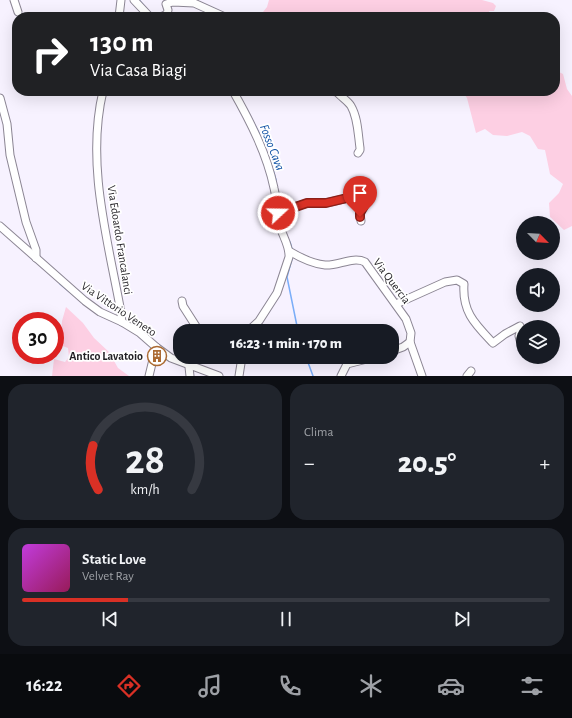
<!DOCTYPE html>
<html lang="it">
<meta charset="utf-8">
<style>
:root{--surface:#171b24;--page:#20242c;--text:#f1f3f6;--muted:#9ea1a6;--line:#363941;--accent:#d93025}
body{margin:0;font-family:"Alegreya Sans",sans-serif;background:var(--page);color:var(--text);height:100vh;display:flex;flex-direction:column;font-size:15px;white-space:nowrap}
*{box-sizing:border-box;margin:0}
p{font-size:13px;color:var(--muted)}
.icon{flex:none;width:22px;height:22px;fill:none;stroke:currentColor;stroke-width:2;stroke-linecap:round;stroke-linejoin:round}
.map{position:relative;height:376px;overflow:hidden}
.panel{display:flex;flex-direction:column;gap:8px;padding:8px;background:#0d0f14;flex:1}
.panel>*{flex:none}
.top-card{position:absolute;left:12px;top:12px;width:548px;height:84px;border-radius:16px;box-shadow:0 4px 16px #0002;background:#202124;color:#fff;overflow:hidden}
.needle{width:26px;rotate:114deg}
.controls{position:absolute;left:516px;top:216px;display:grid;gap:8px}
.controls a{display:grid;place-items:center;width:44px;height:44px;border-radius:50%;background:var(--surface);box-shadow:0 4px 16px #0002;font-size:20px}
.speed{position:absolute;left:12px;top:312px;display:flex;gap:8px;font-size:20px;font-weight:700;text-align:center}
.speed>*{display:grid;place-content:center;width:52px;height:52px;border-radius:50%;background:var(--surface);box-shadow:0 4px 16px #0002;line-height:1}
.speed .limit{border:6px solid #d22;background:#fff;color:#111}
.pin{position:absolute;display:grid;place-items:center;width:34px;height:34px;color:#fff;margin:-41px -17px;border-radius:50% 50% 50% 0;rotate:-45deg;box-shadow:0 0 4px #0007}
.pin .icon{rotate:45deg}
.me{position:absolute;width:44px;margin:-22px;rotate:69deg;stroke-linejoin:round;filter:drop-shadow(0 0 3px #0008)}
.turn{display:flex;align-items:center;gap:14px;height:84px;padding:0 12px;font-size:18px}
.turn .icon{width:52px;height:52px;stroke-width:2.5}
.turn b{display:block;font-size:28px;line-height:34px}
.big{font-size:30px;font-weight:800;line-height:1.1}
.panel .widget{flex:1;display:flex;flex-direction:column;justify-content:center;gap:6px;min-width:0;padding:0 14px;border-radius:16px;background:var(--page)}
.panel .dial{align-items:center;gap:0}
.dial svg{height:104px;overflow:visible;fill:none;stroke:var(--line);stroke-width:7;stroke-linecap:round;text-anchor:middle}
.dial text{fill:var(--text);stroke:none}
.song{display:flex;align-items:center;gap:12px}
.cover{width:48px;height:48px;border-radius:6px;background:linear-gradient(135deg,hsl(290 70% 55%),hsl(330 70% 35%))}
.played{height:4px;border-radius:2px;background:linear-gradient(90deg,var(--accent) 20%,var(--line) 20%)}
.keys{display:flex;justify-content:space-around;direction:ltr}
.heat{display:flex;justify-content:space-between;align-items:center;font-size:22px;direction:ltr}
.panel .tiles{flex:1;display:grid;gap:8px;grid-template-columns:1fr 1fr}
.widget:last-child{grid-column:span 2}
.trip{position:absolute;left:173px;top:324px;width:226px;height:40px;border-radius:16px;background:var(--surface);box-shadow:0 4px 16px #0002;font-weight:800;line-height:40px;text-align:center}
.dock{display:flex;height:64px;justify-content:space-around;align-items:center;background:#090b0e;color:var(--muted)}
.dock .icon{width:28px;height:28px}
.dock .active{color:var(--accent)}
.dock b{font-size:18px;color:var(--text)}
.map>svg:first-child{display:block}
.green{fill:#fdcfe3}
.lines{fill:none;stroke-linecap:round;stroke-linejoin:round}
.stream{stroke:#7baef8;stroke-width:1.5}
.minor-casing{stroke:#8c8694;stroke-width:9}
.minor{stroke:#fff;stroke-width:7}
.route-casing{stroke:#8d1f18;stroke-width:10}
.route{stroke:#d93025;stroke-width:7}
.labels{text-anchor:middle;stroke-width:3.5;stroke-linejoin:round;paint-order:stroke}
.street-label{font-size:12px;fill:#211f24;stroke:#fff}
.poi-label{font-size:12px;font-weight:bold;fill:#211f24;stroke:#fff;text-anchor:end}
.water-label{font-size:13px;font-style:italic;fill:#0d4fa4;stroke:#fff}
</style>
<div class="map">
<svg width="572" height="376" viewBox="0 0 572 376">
<rect width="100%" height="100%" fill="#f7f2ff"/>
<!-- green -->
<g class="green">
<path d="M 269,0 L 482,0 L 493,3 L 496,6 L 494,11 L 489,11 L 491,17 L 269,17 L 263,12 L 267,7 Z"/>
<path d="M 555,70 L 563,74 L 567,89 L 572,96 L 572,226 L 564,230 L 550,217 L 549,203 L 559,193 L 563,184 L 550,174 L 545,150 L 538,149 L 530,136 L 522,132 L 507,136 L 493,135 L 485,129 L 476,133 L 467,98 L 462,91 L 555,91 Z"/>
<path d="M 66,307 L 83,323 L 94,338 L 109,352 L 118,368 L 129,376 L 52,376 L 54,359 L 65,362 L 69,357 L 68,348 L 60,345 L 62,321 Z"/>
</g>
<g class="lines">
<!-- stream -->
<g class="stream">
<path d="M 139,0 L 145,7"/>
<path d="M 246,108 L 259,133"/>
<path d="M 273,170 L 276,180"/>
<path d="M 290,242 L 292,249"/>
<path d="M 293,255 L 287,277 L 298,331"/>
<path d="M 60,284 L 71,293"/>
<path d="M 306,357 L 313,376"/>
</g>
<defs>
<g id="minor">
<path d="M 14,0 L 18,12"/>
<path d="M 134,0 L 150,17"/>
<path d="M 119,17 L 121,0"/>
<path d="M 161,17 L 167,14 L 168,10 L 166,4 L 173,2 L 194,3 L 225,17"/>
<path d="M 103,91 C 86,162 107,237 120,307 L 122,322"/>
<path d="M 233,91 C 250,121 267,154 274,188 C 277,200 276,212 279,224 C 282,235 290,246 289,257 L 277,293 L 259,321 L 248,331"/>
<path d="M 331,91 L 337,92 C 341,97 348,101 351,106 C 358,118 358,134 360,148 L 360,150 L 358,153"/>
<path d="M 0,98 L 7,124 L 10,155 L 26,222 L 36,250 L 36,258"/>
<path d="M 277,213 L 307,203 L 326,203 L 361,195 L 366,196 L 368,199 L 360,213 L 361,221"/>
<path d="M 0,226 L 85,301 L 100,312 L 122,322 L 140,333 L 156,347 L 171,358 L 219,376"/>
<path d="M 289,251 C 299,257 313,264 325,265 C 338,266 353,256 365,262 L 406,319 L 411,333 L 410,342 L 422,376"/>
<path d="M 182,301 L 183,306 L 199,331"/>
<path d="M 396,304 L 445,282 L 457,280 L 464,284 C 462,312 475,324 493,343 L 505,334 L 520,326 L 521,329 L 519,336 L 520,340 L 523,340"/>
<path d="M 392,351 L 403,347 L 410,342"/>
<path d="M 149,376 L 156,347"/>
<path d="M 190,376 L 189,367 L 193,357"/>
<path d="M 239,376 L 242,357"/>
<path d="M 341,376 L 347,364 L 375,357"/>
<path d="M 467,376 L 471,371"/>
</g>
</defs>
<!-- minor casing -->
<use href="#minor" class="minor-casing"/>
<!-- minor -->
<use href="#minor" class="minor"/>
</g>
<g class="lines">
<defs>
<path id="route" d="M 278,213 L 307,203 L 326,203 L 347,198 L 361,195 L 366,196 L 368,199 L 360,213 L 360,217"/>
</defs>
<!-- route casing -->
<use href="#route" class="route-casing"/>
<!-- route -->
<use href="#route" class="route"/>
</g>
<!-- icons -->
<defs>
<symbol id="building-ring" viewBox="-11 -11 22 22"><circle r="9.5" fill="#fff" stroke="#ab6b33" stroke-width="1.5"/><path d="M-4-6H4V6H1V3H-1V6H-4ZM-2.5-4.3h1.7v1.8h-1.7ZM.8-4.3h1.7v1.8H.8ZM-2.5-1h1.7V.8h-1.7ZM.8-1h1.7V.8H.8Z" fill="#ab6b33"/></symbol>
</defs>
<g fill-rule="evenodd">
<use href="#building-ring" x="146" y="345" width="22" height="22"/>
</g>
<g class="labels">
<!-- street labels -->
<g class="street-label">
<text transform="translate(120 240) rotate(81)" y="4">Via Edoardo Francalanci</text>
<text transform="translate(392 281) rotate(53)" y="4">Via Quercia</text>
<text transform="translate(119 309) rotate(34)" y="4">Via Vittorio Veneto</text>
</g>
<!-- poi labels -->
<g class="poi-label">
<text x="143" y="360">Antico Lavatoio</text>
</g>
<!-- water labels -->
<g class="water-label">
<text transform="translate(273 147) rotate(69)" y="5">Fosso Cava</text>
</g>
</g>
</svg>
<div class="controls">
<a><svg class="needle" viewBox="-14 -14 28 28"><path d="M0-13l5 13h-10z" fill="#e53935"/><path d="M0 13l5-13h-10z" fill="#9ea1a6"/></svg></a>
<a><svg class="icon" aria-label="sound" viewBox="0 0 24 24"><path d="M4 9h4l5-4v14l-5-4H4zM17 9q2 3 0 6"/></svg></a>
<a><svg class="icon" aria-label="layers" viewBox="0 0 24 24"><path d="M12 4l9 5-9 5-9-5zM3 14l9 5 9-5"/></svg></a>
</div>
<div class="speed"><div class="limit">30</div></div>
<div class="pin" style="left:360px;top:217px;background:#d93025"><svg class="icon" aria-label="arrive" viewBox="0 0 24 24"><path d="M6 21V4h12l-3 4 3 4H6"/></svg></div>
<svg class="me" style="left:278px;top:213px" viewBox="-20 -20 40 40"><circle r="17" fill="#d93025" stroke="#fff" stroke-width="3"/><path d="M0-11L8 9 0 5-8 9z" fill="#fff"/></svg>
<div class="trip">16:23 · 1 min · 170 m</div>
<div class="top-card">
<div class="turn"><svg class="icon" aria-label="right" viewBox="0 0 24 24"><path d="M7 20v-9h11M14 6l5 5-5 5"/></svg><div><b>130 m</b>Via Casa Biagi</div></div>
</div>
</div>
<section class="panel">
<div class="tiles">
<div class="widget dial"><svg viewBox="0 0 100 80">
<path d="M14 69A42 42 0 1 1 86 69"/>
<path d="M14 69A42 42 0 0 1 10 35" stroke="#d93025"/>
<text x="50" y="56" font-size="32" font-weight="700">28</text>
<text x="50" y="72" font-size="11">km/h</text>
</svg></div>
<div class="widget"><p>Clima</p>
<div class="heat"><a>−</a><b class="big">20.5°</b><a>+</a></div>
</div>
<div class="widget">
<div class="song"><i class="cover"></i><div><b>Static Love</b><p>Velvet Ray</p></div></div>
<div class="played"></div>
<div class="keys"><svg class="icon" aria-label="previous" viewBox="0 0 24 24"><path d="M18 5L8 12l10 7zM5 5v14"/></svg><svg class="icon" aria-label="pause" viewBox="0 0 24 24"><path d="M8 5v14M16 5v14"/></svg><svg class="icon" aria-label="next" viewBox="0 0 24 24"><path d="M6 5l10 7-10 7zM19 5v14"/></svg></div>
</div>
</div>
</section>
<nav class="dock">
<b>16:22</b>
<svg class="icon active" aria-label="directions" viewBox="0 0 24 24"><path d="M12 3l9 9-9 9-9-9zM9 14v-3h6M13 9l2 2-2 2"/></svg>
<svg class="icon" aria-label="music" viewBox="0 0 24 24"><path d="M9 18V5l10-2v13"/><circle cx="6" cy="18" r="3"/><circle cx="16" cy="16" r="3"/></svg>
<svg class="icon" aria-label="phone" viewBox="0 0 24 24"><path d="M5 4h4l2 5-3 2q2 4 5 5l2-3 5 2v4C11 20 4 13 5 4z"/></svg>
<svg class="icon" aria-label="climate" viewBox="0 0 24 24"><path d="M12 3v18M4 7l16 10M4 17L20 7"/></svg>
<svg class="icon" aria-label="car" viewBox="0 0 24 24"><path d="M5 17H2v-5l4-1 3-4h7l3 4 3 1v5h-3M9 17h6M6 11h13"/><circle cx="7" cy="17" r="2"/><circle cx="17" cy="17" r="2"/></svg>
<svg class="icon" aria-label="filters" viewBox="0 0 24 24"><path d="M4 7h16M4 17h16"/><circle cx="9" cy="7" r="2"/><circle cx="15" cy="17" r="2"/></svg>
</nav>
